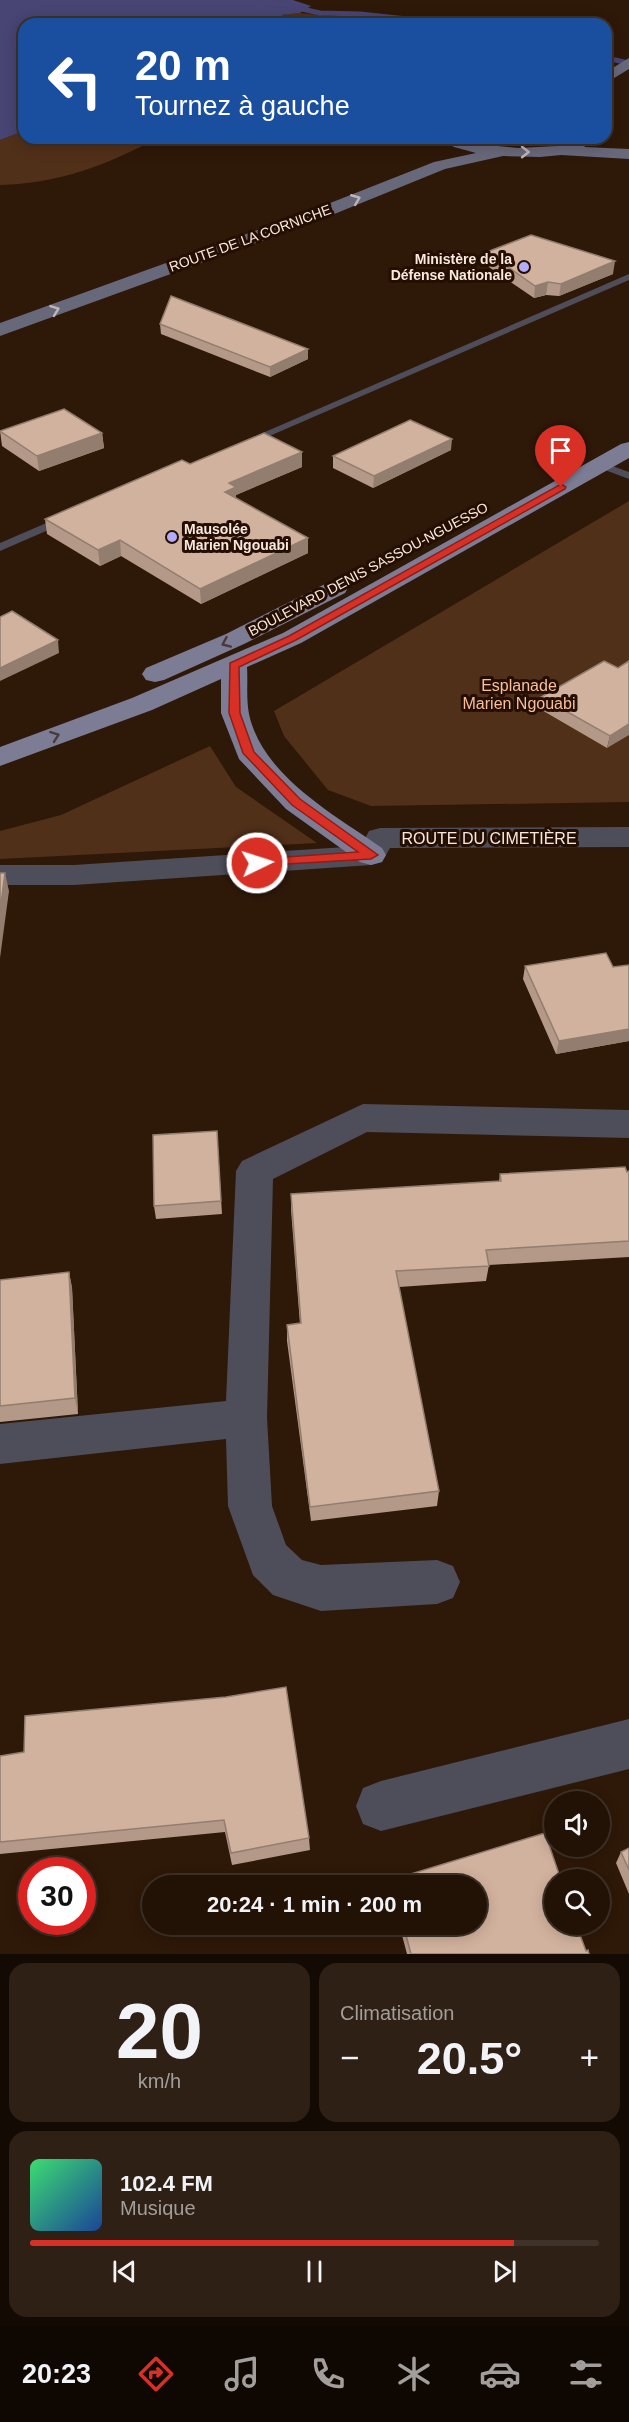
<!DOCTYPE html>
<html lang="fr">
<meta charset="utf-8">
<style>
:root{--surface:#221206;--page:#2e2014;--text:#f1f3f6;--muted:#a29e9b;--line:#3f3228;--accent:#d93025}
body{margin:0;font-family:Helvetica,sans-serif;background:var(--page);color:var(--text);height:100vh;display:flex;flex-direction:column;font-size:22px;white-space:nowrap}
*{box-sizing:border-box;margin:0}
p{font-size:20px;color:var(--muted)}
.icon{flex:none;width:33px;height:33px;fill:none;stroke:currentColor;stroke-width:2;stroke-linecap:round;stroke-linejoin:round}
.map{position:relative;height:1954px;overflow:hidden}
.drawer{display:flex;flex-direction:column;gap:9px;padding:9px;background:#130a03;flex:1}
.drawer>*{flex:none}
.hud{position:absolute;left:18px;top:18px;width:594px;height:126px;border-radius:18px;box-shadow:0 3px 15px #0003,0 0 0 2px var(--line);background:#1a4fa0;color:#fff;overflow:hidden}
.fabs{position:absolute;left:544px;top:1791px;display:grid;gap:12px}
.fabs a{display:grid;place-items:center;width:66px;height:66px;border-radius:50%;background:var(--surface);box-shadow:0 3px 15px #0003,0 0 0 2px var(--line);font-size:30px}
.speed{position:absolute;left:18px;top:1857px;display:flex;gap:12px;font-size:30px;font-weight:700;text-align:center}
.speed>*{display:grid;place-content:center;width:78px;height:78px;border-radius:50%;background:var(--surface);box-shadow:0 3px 15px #0003,0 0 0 2px var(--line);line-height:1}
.speed .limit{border:9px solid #d22;background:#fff;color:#111}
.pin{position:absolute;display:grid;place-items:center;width:51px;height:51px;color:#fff;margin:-62px -26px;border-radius:50% 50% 50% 0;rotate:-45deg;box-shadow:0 0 6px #0007}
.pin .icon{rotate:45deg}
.me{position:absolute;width:66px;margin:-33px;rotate:86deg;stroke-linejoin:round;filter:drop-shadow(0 0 4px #0008)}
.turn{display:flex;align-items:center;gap:21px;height:126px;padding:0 18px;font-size:27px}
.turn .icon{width:78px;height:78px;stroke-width:2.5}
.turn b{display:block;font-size:42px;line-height:51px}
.big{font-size:45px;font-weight:800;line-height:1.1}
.drawer .tile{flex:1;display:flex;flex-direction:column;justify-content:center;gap:9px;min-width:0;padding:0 21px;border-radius:18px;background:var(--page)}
.drawer .dial{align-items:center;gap:0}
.dial b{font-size:78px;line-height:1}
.song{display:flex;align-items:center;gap:18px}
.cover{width:72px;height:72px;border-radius:9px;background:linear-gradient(135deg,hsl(140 70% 55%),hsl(220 70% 35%))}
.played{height:6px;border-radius:3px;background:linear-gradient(90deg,var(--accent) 85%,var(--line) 85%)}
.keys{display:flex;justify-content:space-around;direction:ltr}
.heat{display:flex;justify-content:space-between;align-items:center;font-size:33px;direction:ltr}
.drawer .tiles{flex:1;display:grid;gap:9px;grid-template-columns:1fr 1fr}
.tile:last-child{grid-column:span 2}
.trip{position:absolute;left:142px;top:1875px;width:345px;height:60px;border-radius:30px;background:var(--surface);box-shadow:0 3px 15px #0003,0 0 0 2px var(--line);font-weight:800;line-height:60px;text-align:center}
.tab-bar{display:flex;height:96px;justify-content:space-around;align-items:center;background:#0e0702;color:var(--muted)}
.tab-bar .icon{width:42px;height:42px}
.tab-bar .active{color:var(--accent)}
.tab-bar b{font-size:27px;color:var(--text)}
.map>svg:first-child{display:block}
.green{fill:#513019}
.water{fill:#484473}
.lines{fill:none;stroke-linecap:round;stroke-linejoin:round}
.stream{stroke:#484473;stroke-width:5}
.lane{fill:#4e4d5a;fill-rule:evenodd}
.street{fill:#4e4d5a;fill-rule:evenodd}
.secondary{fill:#68687b;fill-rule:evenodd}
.primary{fill:#7d7c95;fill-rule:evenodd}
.wall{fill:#b49988}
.shaded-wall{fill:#927d6f}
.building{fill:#d1b29e;stroke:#927d6f;stroke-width:1.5}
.oneway{stroke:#bfb5b6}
.oneway2{stroke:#483a3d}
.route{fill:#d93025;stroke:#8d1f18;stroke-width:1.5}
.poi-dot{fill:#b2adfa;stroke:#240e02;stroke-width:2}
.labels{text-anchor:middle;stroke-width:6;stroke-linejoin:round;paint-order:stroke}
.far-street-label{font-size:14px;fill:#f9e8de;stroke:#240e02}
.far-poi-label{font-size:14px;font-weight:bold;fill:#f9e8de;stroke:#240e02;text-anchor:end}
.park-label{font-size:16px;fill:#fabf99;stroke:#240e02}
.street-label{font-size:16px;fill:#f9e8de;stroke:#240e02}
</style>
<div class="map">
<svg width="629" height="1954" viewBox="0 0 629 1954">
<rect width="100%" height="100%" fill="#2e1808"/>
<!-- green -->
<g class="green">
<path d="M 300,13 L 410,24 L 280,24 L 284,22 L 282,15 Z"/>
<path d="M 24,131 L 24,138 L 157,138 C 108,165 57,184 0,185 L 0,140 Z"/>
<path d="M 629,501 L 629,802 L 371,806 L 328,790 L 284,736 L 274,711 Z"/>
<path d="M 210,746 L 236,787 L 317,843 L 0,859 L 0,831 L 61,815 Z"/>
</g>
<!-- water -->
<path class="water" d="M 0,0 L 293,0 L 311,6 L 300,13 L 282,15 L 285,22 L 280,24 L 24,24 L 24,131 L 0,140 Z"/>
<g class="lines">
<!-- stream -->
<g class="stream">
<path d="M 261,0 L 320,13 L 360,14 L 454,24"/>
<path d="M 606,58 L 629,63"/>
</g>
<!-- lane -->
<g class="lane">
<path d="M 629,274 L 629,280 L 251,444 L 243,444 L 242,442 Z"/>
<path d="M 601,462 L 629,472 L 629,479 L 597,467 L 595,465 Z"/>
<path d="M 65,515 L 71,519 L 69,521 L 0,551 L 0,543 Z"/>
</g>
<!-- street -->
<g class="street">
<path d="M 629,827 L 629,847 L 390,848 L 382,862 L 371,865 L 74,885 L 0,885 L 0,865 L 74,865 L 361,846 L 369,831 L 380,828 Z"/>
<path d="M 363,1104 L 629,1110 L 629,1138 L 367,1132 L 273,1179 L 267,1418 L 272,1506 L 286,1545 L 302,1560 L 321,1565 L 437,1560 L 453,1566 L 460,1582 L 453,1598 L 437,1604 L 321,1611 L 273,1595 L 253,1575 L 228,1506 L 226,1439 L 0,1464 L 0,1424 L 226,1401 L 236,1171 L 242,1161 Z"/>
<path d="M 629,1719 L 629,1769 L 381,1831 L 363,1824 L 356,1806 L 363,1788 L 381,1781 Z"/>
</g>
<!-- secondary -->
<g class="secondary">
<path d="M 629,58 L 629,69 L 606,83 L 606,72 Z"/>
<path d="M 439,138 L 460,138 L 478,144 L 518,148 L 558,146 L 577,138 L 595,138 L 584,147 L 629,149 L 629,159 L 561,155 L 540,157 L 503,156 L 445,169 L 322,219 L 0,336 L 0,323 L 310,211 L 434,162 L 476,153 L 454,147 Z"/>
</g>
<!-- primary -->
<g class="primary">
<path d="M 629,442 L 629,458 L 301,643 L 247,667 C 248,682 246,699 249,714 C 262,775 333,814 382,848 L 386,855 L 382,862 L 371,865 L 360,862 L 286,809 L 239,759 L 221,713 L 221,679 L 152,710 L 0,766 L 0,747 L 132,698 L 283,633 L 621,444 Z"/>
<path d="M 336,581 L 345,583 L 348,588 L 345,593 L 244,644 L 164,680 L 155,682 L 146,680 L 142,674 L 146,668 L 226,634 L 327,583 Z"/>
</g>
</g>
<!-- wall -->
<g class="wall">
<path d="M 487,252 L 613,274 L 559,296 L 546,295 L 534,298 L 486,265 Z"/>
<path d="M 160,324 L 308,349 L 308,359 L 270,377 L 161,334 Z"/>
<path d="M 0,431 L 102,433 L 104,448 L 39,471 L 2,446 Z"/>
<path d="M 451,450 L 373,488 L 333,468 L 333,456 Z"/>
<path d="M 302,452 L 302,467 L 236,495 L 236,498 L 308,553 L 201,604 L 121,556 L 100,566 L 47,534 L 45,519 L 190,464 Z"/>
<path d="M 629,661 L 607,748 L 540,709 L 541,697 L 618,668 Z"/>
<path d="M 629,965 L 629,1041 L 556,1054 L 523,979 L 525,966 L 613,967 Z"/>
<path d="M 217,1131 L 222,1214 L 156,1219 L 154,1206 Z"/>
<path d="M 629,1171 L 629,1257 L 489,1265 L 486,1281 L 399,1287 L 439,1491 L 437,1506 L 311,1521 L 287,1341 L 287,1325 L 300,1324 L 291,1210 L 291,1194 L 499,1181 L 500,1174 Z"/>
<path d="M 69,1272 L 72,1288 L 78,1414 L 0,1422 L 0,1280 Z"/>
<path d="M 0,1756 L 309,1838 L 310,1850 L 232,1865 L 225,1832 L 0,1854 Z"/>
<path d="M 545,1833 L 561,1880 L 555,1880 L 555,1924 L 576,1924 L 586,1951 L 588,1950 L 589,1954 L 407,1954 L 399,1924 L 477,1924 L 477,1886 L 390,1886 L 391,1880 Z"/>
<path d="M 629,1848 L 629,1894 L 616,1863 L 621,1852 Z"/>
</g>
<!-- shaded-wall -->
<g class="shaded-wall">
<path d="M 615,261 L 613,274 L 559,296 L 561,284 Z"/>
<path d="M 548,282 L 546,295 L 534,298 L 535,286 Z"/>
<path d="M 308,349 L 308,359 L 270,377 L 270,367 Z"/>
<path d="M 102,433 L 104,448 L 39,471 L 37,456 Z"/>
<path d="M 452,439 L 451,450 L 373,488 L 374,476 Z"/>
<path d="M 302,452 L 302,467 L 236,495 L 236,502 L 225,492 L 229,483 Z"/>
<path d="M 308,538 L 308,553 L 201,604 L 200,589 Z"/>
<path d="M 120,540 L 121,556 L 100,566 L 98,550 Z"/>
<path d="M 58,640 L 59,653 L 0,681 L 0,668 Z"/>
<path d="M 629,724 L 629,735 L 607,748 L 610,736 Z"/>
<path d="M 5,873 L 9,891 L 0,958 L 0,911 Z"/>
<path d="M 629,1029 L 629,1041 L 556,1054 L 559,1041 Z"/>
<path d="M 69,1272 L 72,1288 L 78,1414 L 75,1398 Z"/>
</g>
<!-- building -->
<g class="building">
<path d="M 531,235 L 615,261 L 561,284 L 548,282 L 535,286 L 487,252 Z"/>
<path d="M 171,296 L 308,349 L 270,367 L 160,324 Z"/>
<path d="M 64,409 L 102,433 L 37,456 L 0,431 Z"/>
<path d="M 410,420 L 452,439 L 374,476 L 333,456 Z"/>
<path d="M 264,433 L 302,452 L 229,483 L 236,487 L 225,492 L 308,538 L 200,589 L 120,540 L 98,550 L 45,519 L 182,460 L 190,464 Z"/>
<path d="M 12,611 L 58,640 L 0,668 L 0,617 Z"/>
<path d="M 604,661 L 618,668 L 629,661 L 629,724 L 610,736 L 541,697 Z"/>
<path d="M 0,873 L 5,873 L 0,911 Z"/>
<path d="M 606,953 L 613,967 L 629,965 L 629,1029 L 559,1041 L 525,966 Z"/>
<path d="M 217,1131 L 221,1201 L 154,1206 L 153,1135 Z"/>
<path d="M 625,1167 L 627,1172 L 629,1171 L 629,1241 L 486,1250 L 489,1266 L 396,1271 L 439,1491 L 310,1507 L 287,1325 L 301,1323 L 291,1194 L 501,1181 L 500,1174 Z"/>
<path d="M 69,1272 L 75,1398 L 0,1406 L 0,1280 Z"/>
<path d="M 286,1687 L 309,1838 L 231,1853 L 224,1820 L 0,1842 L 0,1756 L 24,1752 L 25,1716 L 226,1697 Z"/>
<path d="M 545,1833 L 561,1880 L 555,1880 L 555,1924 L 576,1924 L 586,1951 L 588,1950 L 589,1954 L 411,1954 L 403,1924 L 477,1924 L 477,1886 L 392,1886 L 391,1880 Z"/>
<path d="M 629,1848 L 629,1870 L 621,1852 Z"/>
</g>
<!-- one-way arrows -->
<defs><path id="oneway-chevron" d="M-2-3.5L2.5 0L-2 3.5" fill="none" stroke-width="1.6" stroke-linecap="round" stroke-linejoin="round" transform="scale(1.5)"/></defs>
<g class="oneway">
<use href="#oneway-chevron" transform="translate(525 152)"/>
<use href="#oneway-chevron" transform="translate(356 199) rotate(-22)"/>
<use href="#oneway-chevron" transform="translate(55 310) rotate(-20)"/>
</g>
<g class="oneway2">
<use href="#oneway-chevron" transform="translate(226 643) rotate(156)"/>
<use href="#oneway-chevron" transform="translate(55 736) rotate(-20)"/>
</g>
<!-- route -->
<path class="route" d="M 561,484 L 566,487 L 565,489 L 296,640 L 239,667 L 240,713 L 254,752 L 300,799 L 378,855 L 371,859 L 252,866 L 250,863 L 252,860 L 257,859 L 358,852 L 292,805 L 243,753 L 229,713 L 230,663 L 289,636 Z"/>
<!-- markers -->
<g class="poi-dot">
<circle cx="524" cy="267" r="6"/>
<circle cx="172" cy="537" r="6"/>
</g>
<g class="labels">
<!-- far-street labels -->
<g class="far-street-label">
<text transform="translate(250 238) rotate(-20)" y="5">ROUTE DE LA CORNICHE</text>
<text transform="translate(368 569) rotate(-28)" y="5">BOULEVARD DENIS SASSOU-NGUESSO</text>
</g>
<!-- far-poi labels -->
<g class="far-poi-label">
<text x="512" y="264">Ministère de la<tspan x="512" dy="16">Défense Nationale</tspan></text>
<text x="184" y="534" text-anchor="start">Mausolée<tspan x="184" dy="16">Marien Ngouabi</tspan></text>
</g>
<!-- park labels -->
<g class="park-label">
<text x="519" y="691">Esplanade<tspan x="519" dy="18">Marien Ngouabi</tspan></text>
</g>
<!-- street labels -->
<g class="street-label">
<text x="489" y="844">ROUTE DU CIMETIÈRE</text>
</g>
</g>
</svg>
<div class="fabs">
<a><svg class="icon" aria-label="sound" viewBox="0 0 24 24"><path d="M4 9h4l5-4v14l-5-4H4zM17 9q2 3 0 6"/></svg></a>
<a><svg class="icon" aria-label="search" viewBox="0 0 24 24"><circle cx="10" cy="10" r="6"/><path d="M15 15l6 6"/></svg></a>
</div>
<div class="speed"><div class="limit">30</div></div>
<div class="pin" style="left:561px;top:487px;background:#d93025"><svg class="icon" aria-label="arrive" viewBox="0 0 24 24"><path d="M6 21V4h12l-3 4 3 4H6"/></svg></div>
<svg class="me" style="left:257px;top:863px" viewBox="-20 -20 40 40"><circle r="17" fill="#d93025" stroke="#fff" stroke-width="3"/><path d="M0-11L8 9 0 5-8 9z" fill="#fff"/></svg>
<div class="trip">20:24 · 1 min · 200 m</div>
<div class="hud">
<div class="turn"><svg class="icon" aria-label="left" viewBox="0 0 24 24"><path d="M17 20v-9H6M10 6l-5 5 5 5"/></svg><div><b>20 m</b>Tournez à gauche</div></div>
</div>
</div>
<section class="drawer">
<div class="tiles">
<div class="tile dial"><b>20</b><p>km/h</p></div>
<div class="tile"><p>Climatisation</p>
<div class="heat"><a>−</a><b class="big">20.5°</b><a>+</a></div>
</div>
<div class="tile">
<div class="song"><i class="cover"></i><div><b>102.4 FM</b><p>Musique</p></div></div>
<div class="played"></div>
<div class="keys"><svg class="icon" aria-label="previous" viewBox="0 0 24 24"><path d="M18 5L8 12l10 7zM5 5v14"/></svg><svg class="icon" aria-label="pause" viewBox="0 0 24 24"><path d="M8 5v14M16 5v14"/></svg><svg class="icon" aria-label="next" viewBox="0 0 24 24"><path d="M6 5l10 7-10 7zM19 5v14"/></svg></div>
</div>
</div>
</section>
<nav class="tab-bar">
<b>20:23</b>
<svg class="icon active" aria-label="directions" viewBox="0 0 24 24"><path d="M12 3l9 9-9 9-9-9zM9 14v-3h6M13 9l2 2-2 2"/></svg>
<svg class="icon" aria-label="music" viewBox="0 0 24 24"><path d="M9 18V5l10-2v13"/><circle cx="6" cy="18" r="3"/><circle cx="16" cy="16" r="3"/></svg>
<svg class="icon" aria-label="phone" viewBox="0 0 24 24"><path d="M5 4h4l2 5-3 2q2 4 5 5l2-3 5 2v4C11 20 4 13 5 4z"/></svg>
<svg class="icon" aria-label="climate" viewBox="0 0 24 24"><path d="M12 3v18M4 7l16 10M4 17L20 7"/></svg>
<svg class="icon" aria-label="car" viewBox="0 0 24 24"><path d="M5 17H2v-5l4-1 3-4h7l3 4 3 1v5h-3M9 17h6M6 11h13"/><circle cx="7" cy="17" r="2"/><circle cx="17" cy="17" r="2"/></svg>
<svg class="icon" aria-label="filters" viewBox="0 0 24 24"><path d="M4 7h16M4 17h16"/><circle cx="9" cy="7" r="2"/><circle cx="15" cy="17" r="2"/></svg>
</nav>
